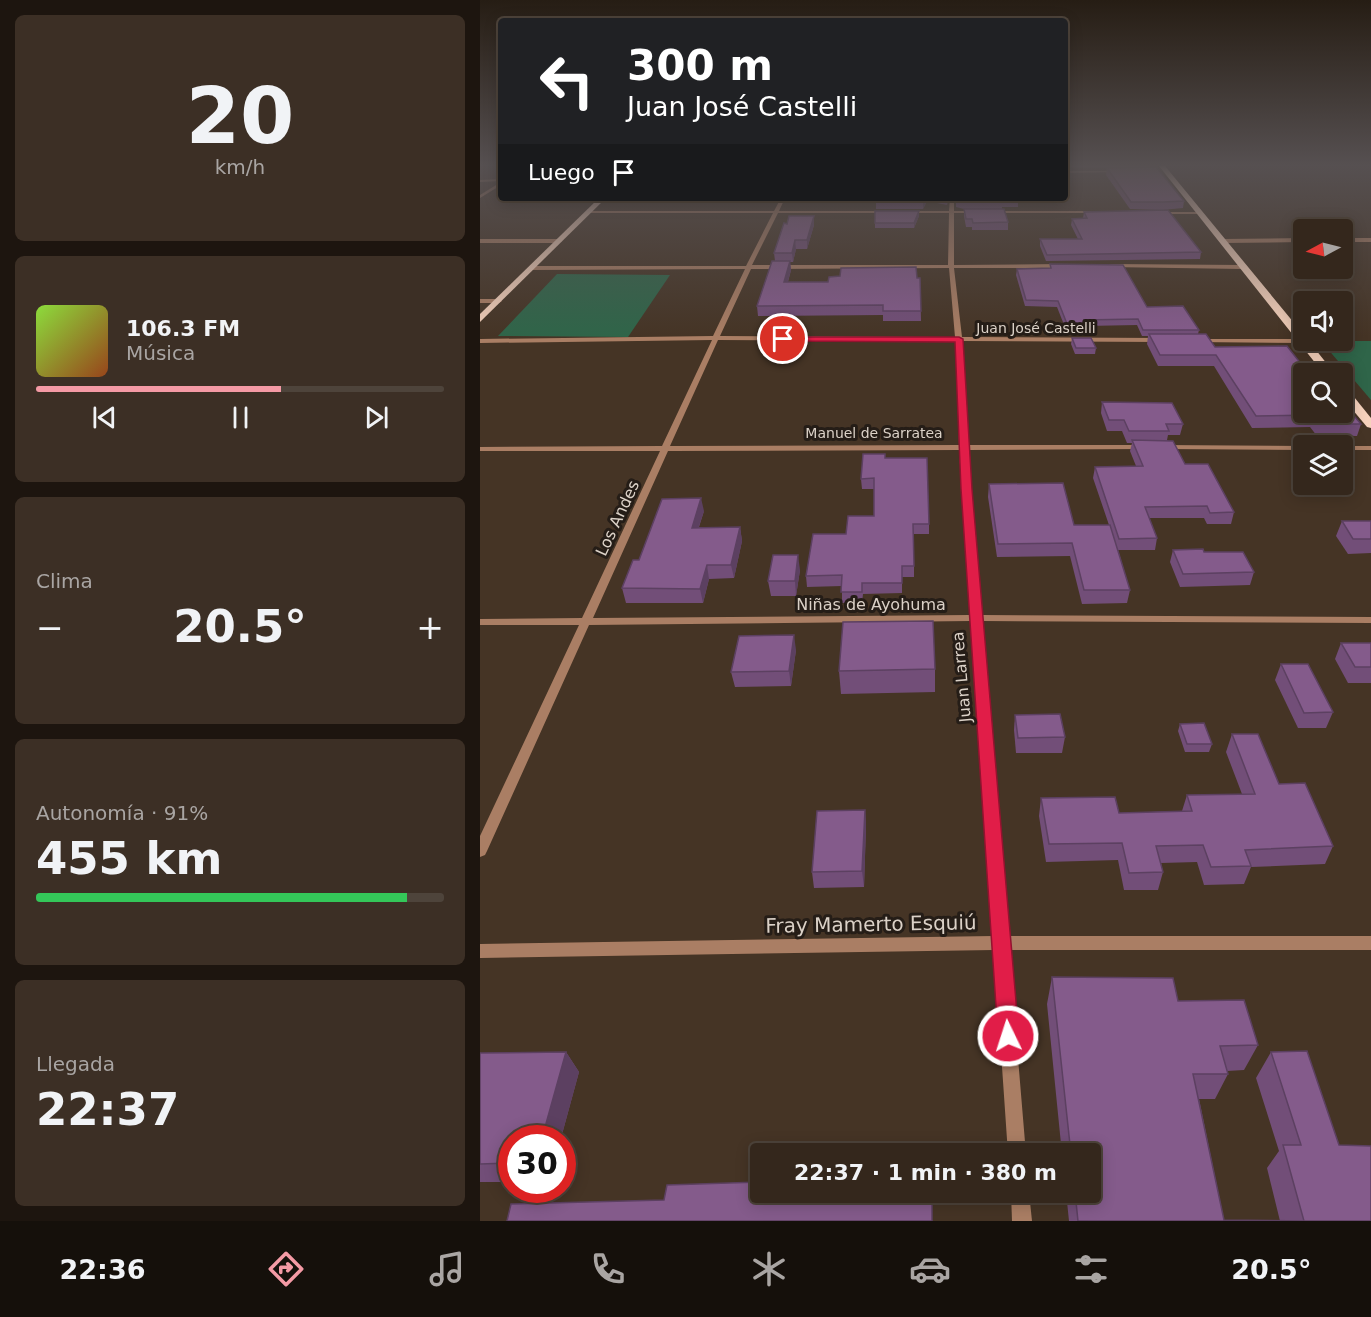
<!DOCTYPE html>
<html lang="es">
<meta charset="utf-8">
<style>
:root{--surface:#34271c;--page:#3c2f25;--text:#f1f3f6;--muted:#a9a5a3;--line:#4e443b;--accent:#f49aa5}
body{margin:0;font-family:"DejaVu Sans",sans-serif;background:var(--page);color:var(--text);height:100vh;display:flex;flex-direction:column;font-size:22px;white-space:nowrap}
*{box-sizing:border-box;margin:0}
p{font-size:20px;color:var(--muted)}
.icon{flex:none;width:33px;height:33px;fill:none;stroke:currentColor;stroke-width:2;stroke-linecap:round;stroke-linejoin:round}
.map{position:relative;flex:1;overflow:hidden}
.drawer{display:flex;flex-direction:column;gap:15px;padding:15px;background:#1d150f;width:480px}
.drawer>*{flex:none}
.hud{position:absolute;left:18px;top:18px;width:570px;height:183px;border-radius:6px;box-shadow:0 3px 15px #0003,0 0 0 2px var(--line);background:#202124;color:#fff;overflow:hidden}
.needle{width:39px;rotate:263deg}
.fabs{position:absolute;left:813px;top:219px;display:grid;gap:12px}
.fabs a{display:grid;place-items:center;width:60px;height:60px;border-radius:6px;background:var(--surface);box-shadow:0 3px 15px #0003,0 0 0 2px var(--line);font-size:30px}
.speed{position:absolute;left:18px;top:1125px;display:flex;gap:12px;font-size:30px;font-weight:700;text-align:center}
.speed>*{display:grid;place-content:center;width:78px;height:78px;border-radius:50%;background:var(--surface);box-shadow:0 3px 15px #0003,0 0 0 2px var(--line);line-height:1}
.speed .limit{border:9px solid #d22;background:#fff;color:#111}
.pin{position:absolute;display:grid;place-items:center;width:51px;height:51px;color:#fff;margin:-26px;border:3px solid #fff;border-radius:50%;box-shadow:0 2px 6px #0007}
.me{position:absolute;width:66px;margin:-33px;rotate:356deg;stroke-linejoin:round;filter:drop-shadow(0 0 4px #0008)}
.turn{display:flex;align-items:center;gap:21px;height:126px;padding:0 30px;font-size:27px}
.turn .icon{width:78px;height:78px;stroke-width:2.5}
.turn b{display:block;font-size:42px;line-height:51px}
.then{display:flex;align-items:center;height:57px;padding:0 30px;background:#0003;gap:12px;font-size:22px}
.big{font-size:45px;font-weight:800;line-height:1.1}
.drawer .tile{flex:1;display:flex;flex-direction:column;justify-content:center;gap:9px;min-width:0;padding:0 21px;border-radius:9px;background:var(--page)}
.drawer .dial{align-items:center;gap:0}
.dial b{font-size:78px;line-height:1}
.song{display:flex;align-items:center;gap:18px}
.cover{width:72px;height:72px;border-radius:9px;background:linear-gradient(135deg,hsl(90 70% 55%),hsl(20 70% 35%))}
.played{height:6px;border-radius:3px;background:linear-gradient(90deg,var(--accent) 60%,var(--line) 60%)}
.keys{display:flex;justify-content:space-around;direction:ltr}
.heat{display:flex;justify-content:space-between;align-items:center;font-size:33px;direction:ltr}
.charge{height:9px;border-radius:4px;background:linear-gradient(90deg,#34c759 91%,var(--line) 0)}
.trip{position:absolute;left:270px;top:1143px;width:351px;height:60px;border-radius:6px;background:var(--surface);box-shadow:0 3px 15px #0003,0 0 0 2px var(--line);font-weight:800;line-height:60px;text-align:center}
.menu{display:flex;height:96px;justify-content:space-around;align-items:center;background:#15100b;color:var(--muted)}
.menu .icon{width:42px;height:42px}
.menu .active{color:var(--accent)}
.menu b{font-size:27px;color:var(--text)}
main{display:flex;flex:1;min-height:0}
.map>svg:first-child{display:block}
.green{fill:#2f6549}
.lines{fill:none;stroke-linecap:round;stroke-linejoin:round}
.minor{fill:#aa7e64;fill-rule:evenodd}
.major{fill:#f6d2bc;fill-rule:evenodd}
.wall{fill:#724e78}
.shaded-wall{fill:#5c4061}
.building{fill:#845b8b;stroke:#5c4061;stroke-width:1.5}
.route{fill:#e11d48;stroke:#92132f;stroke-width:1.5}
.labels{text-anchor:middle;stroke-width:6;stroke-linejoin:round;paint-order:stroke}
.far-street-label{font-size:14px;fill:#dbd1c7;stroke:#251d17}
.street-label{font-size:16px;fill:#dbd1c7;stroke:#251d17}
.near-street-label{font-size:20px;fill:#dbd1c7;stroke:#251d17}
</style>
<main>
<section class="drawer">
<div class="tile dial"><b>20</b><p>km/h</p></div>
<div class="tile">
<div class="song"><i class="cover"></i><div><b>106.3 FM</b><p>Música</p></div></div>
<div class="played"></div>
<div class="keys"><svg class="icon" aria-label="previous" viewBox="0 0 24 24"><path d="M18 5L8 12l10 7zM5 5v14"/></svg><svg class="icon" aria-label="pause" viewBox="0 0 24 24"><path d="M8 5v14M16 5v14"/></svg><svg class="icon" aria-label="next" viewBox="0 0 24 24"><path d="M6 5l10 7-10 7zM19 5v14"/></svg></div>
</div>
<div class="tile"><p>Clima</p>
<div class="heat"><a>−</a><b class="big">20.5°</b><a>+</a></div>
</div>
<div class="tile"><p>Autonomía · 91%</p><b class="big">455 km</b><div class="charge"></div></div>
<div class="tile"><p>Llegada</p><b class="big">22:37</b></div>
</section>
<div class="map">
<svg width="891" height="1221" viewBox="0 0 891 1221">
<rect width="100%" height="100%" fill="#453425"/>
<!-- green -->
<g class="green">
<path d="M 77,274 L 190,275 L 148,337 L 18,336 Z"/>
<path d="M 841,341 L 891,341 L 891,400 Z"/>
</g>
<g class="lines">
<!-- minor -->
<g class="minor">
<path d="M 585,171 L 639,171 L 641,172 L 585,173 Z"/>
<path d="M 21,179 L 21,181 L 0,182 L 0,180 Z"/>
<path d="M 21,182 L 21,185 L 0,198 L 0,195 Z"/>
<path d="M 301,198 L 305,198 L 299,211 L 408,211 L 410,212 L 408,213 L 298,213 L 272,265 L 468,265 L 469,213 L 427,213 L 425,212 L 427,211 L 469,211 L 470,198 L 474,198 L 474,211 L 620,211 L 618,213 L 474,213 L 474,265 L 581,264 L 584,266 L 581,268 L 474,268 L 482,337 L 681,338 L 684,340 L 681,342 L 482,341 L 487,445 L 663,445 L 667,447 L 663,449 L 487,450 L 501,615 L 891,617 L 891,623 L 502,621 L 528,936 L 891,936 L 891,950 L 529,950 L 546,1154 L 528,1154 L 514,950 L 0,958 L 0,944 L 513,936 L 491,621 L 109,625 L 7,851 L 5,855 L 0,857 L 0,836 L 99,625 L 0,625 L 0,619 L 102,618 L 180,451 L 0,451 L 0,447 L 182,446 L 232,340 L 0,343 L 0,339 L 233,336 L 265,269 L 51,270 L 48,268 L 51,266 L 266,266 L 293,213 L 108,213 L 106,212 L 108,211 L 294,211 ZM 469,268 L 475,337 L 240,336 L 271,269 ZM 238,340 L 476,341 L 479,445 L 190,446 ZM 479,450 L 490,615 L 113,618 L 188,451 Z"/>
<path d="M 676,212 L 720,212 L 722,213 L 720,214 L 674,214 Z"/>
<path d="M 824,238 L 824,242 L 742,243 L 739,241 L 742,239 Z"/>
<rect x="862" y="238" width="29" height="4"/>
<path d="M 0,239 L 79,239 L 82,241 L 79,243 L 0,243 Z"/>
<path d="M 630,264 L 763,265 L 766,267 L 763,269 L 628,267 L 628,265 Z"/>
<path d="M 0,299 L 19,299 L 22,301 L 19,303 L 0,303 Z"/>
<path d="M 717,339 L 824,339 L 824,340 L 827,341 L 824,343 L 715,342 L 714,341 Z"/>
<path d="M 681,445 L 824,446 L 824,450 L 684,449 L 681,449 Z"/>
<rect x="862" y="446" width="29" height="4"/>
<path d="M 531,1192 L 549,1192 L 552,1221 L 532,1221 Z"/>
</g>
<!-- major -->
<g class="major">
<path d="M 679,166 L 685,166 L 824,335 L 824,340 L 828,340 L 855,374 L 844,374 Z"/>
<path d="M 119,198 L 126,198 L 0,322 L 0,314 Z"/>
<path d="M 862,386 L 866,387 L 891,418 L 891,428 L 887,427 L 862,397 Z"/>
</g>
</g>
<!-- wall -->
<g class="wall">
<path d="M 585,166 L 671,166 L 671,168 L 704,201 L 703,208 L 682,210 L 650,209 L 626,175 L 627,168 L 639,168 L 585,167 Z"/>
<path d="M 396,198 L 469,198 L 467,205 L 447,201 L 443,209 L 396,209 Z"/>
<path d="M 476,198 L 538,198 L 538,207 L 522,207 L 522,209 L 528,222 L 528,230 L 492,230 L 492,227 L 486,227 L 484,216 L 484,209 L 476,207 Z"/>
<path d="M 439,211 L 439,216 L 434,228 L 395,228 L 395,223 Z"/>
<path d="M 604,212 L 721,252 L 720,259 L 566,261 L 560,246 L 560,239 L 598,239 L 591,225 L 592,219 L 603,218 Z"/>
<path d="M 307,224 L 334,225 L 327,249 L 316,249 L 313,262 L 310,262 L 311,270 L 308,282 L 348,282 L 440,278 L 441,321 L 403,321 L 403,315 L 278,316 L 277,306 L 295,261 L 294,253 Z"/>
<path d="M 570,264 L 719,330 L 718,334 L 735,347 L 824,374 L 881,424 L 877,436 L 837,436 L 830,427 L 772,428 L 734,366 L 678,366 L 667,344 L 668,336 L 662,336 L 657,325 L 606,326 L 608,329 L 607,335 L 588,335 L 577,307 L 545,306 L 536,275 L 537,269 L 570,268 Z"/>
<path d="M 592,338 L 616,348 L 615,354 L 595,354 L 591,344 Z"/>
<path d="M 622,402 L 703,424 L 700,435 L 688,435 L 687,440 L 705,464 L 754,512 L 751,524 L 727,524 L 724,518 L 669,518 L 677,538 L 675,550 L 638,550 L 650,590 L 647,603 L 602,604 L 590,556 L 517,557 L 508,497 L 509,484 L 594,525 L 629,525 L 613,478 L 615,467 L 656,466 L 650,451 L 652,443 L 647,443 L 642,431 L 627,431 L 621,413 Z"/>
<path d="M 405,458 L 449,524 L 449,534 L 434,534 L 434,577 L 422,577 L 422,593 L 383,594 L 382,603 L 362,603 L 362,586 L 327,587 L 326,576 L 366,534 L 394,516 L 394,489 L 382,489 L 381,479 Z"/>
<path d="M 224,511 L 219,527 L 260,527 L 262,541 L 254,578 L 229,579 L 223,603 L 146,603 L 142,588 L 159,560 Z"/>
<path d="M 862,521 L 891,521 L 891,553 L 868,554 L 856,536 Z"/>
<path d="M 693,550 L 774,572 L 770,585 L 700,587 L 690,562 Z"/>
<path d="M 320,570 L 316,596 L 291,596 L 288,581 Z"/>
<path d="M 861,643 L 891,643 L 891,683 L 868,683 L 855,659 Z"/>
<path d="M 316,650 L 311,686 L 255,687 L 251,672 Z"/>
<path d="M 801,664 L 853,712 L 846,728 L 818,728 L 795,680 Z"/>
<path d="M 455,669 L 455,692 L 361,694 L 359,671 Z"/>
<path d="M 535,715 L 585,737 L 582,753 L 536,753 L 534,730 Z"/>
<path d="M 700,724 L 732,744 L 729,752 L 705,752 L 698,731 Z"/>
<path d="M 752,734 L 799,784 L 853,846 L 845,864 L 771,867 L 764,884 L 724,885 L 717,862 L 681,863 L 683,872 L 678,890 L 644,890 L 638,860 L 566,862 L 559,816 L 561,798 L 639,813 L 702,811 L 707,795 L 762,794 L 746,752 Z"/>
<path d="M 385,810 L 386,826 L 384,887 L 334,888 L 332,872 Z"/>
<path d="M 572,977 L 698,1001 L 778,1045 L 764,1070 L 747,1071 L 748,1074 L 735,1099 L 719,1099 L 744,1220 L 800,1221 L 787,1168 L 799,1151 L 776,1078 L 791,1052 L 859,1145 L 891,1221 L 589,1221 L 586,1192 L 610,1192 L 610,1154 L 582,1154 L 567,1004 Z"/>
<path d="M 86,1052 L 99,1072 L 81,1138 L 32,1138 L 32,1182 L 0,1182 L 0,1053 Z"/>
</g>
<!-- shaded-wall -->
<g class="shaded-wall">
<path d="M 445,198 L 447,198 L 447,201 L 443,209 L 443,202 Z"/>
<path d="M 439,211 L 439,216 L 434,228 L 434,223 Z"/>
<path d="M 334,216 L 334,225 L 327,249 L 327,240 Z"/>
<path d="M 315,240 L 316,249 L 313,262 L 312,253 Z"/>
<path d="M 310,261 L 311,270 L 305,292 L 304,282 Z"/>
<path d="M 221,498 L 224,511 L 214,541 L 212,528 Z"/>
<path d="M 260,527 L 262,541 L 254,578 L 251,565 Z"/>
<path d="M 318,555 L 320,570 L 316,596 L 315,581 Z"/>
<path d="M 227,565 L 229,579 L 223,603 L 220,589 Z"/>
<path d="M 314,635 L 316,650 L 311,686 L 309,671 Z"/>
<path d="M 385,810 L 386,826 L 384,887 L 382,871 Z"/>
<path d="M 86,1052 L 99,1072 L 81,1138 L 62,1138 Z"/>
</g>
<!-- building -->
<g class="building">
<path d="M 676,167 L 704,201 L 683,202 L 651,202 L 627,168 Z"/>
<path d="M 396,198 L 445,198 L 443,202 L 396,202 Z"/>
<path d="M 476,198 L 538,198 L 539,200 L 522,200 L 522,202 L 482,202 L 476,200 Z"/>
<path d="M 484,209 L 524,209 L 528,222 L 493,223 L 492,219 L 486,219 Z"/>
<path d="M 688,210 L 721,252 L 567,255 L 560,239 L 602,239 L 592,219 L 607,218 L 604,212 Z"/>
<path d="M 395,211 L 439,211 L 434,223 L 395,223 Z"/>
<path d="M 309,216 L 334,216 L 327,240 L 315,240 L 312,253 L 294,253 L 304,223 L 307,224 Z"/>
<path d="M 292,261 L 310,261 L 304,282 L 348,282 L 349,277 L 360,276 L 361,268 L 436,267 L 437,278 L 440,278 L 441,311 L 403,311 L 403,305 L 277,306 Z"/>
<path d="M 570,264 L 643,265 L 667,307 L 703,306 L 719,330 L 663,330 L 658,319 L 604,320 L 608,329 L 589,329 L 578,301 L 546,300 L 537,269 L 571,268 Z"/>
<path d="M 669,334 L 726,334 L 735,347 L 807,346 L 829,374 L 824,374 L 824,412 L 862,412 L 862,402 L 881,424 L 840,424 L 834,415 L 776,416 L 736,355 L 680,355 Z"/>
<path d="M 592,338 L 611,338 L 616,348 L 596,348 Z"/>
<path d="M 622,402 L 692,403 L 703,424 L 686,424 L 689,431 L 649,431 L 644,420 L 629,420 Z"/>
<path d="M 652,440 L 693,441 L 705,464 L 728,464 L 754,512 L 730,513 L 727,506 L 665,507 L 677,538 L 639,539 L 615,467 L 663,466 Z"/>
<path d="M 383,454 L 405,454 L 405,458 L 447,458 L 449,524 L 433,524 L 434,566 L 422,566 L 422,583 L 382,583 L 382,592 L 361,592 L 362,575 L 326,576 L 333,534 L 366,534 L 368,516 L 394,516 L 394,478 L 381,479 Z"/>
<path d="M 583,483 L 594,525 L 630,525 L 650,590 L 604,590 L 592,543 L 518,544 L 509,484 Z"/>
<path d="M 221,498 L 212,528 L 260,527 L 251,565 L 227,565 L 220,589 L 142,588 L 153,560 L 159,560 L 182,499 Z"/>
<path d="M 862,521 L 891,521 L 891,539 L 873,539 Z"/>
<path d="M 723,549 L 724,552 L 763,552 L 774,572 L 703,574 L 693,550 Z"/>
<path d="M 293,555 L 318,555 L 315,581 L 288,581 Z"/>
<path d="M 453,621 L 455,669 L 359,671 L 363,622 Z"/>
<path d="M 314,635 L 309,671 L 251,672 L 259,636 Z"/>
<path d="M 861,643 L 891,643 L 891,667 L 875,667 Z"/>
<path d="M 801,664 L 828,664 L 853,712 L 824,713 Z"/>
<path d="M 580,714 L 585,737 L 538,738 L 535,715 Z"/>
<path d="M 724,723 L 732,744 L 707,744 L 700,724 Z"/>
<path d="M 752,734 L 778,734 L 799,784 L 825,783 L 853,846 L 765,850 L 771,866 L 731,867 L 723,845 L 676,846 L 683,872 L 649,873 L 642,843 L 569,844 L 561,798 L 635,797 L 639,813 L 712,811 L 707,795 L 775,794 Z"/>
<path d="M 385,810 L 382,871 L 332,872 L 337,811 Z"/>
<path d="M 572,977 L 693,978 L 698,1001 L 764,1000 L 778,1045 L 740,1046 L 748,1074 L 713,1074 L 744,1220 L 824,1221 L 803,1145 L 821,1145 L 791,1052 L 827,1051 L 859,1145 L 891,1146 L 891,1221 L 598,1221 L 595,1192 L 610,1192 L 610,1154 L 591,1154 Z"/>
<path d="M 86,1052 L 62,1138 L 32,1138 L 32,1163 L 0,1164 L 0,1053 Z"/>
<path d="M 280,1182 L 280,1192 L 452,1192 L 452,1221 L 27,1221 L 31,1204 L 184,1200 L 187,1185 Z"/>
</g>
<!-- sky -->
<linearGradient id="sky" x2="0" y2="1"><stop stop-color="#261d14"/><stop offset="0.49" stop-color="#565051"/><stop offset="1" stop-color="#565051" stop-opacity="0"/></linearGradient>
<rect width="891" height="337" fill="url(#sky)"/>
<!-- route -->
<path class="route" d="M 300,337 L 479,337 L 483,339 L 492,489 L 539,1036 L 536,1044 L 528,1047 L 521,1044 L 518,1036 L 481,489 L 475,342 L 303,341 L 299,339 Z"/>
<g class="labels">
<!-- far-street labels -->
<g class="far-street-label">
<text x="556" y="333">Juan José Castelli</text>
<text x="394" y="438">Manuel de Sarratea</text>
</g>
<!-- street labels -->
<g class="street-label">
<text transform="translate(137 518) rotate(-65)" y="6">Los Andes</text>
<text x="391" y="610">Niñas de Ayohuma</text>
<text transform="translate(481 677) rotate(-95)" y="6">Juan Larrea</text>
</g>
<!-- near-street labels -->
<g class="near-street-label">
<text transform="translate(391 924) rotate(-1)" y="7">Fray Mamerto Esquiú</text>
</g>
</g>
</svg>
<div class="fabs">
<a><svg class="needle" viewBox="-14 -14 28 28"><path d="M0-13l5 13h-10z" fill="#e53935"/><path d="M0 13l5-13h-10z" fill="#a9a5a3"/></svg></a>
<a><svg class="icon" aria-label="sound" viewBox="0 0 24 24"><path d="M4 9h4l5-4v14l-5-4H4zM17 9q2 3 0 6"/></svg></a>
<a><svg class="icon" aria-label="search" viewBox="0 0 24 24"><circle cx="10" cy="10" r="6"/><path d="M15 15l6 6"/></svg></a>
<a><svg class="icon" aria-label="layers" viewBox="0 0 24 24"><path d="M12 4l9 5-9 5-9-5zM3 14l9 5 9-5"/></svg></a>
</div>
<div class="speed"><div class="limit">30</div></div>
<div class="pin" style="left:303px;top:339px;background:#d93025"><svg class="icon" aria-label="arrive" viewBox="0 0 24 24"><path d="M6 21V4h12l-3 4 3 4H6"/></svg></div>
<svg class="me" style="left:528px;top:1036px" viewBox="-20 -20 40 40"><circle r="17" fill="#e11d48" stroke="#fff" stroke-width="3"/><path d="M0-11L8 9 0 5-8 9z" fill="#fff"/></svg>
<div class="trip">22:37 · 1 min · 380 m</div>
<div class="hud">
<div class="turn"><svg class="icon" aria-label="left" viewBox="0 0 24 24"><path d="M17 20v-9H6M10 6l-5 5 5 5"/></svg><div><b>300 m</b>Juan José Castelli</div></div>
<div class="then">Luego<svg class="icon" aria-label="arrive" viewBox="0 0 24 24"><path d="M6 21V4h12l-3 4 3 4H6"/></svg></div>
</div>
</div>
</main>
<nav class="menu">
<b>22:36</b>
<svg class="icon active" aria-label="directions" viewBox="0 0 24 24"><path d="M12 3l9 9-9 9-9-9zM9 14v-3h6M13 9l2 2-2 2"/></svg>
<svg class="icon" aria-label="music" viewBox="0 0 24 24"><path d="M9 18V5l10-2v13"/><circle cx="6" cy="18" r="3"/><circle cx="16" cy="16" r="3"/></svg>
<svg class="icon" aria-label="phone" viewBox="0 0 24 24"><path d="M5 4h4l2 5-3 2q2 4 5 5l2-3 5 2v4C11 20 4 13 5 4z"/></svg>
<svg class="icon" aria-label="climate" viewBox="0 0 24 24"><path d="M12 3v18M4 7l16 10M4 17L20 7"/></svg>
<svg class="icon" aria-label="car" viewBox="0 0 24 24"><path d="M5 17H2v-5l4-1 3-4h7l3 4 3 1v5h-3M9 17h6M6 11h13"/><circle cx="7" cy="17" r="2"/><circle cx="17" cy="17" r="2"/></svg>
<svg class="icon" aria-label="filters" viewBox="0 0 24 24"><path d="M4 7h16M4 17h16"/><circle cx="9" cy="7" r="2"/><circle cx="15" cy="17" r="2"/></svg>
<b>20.5°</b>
</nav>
